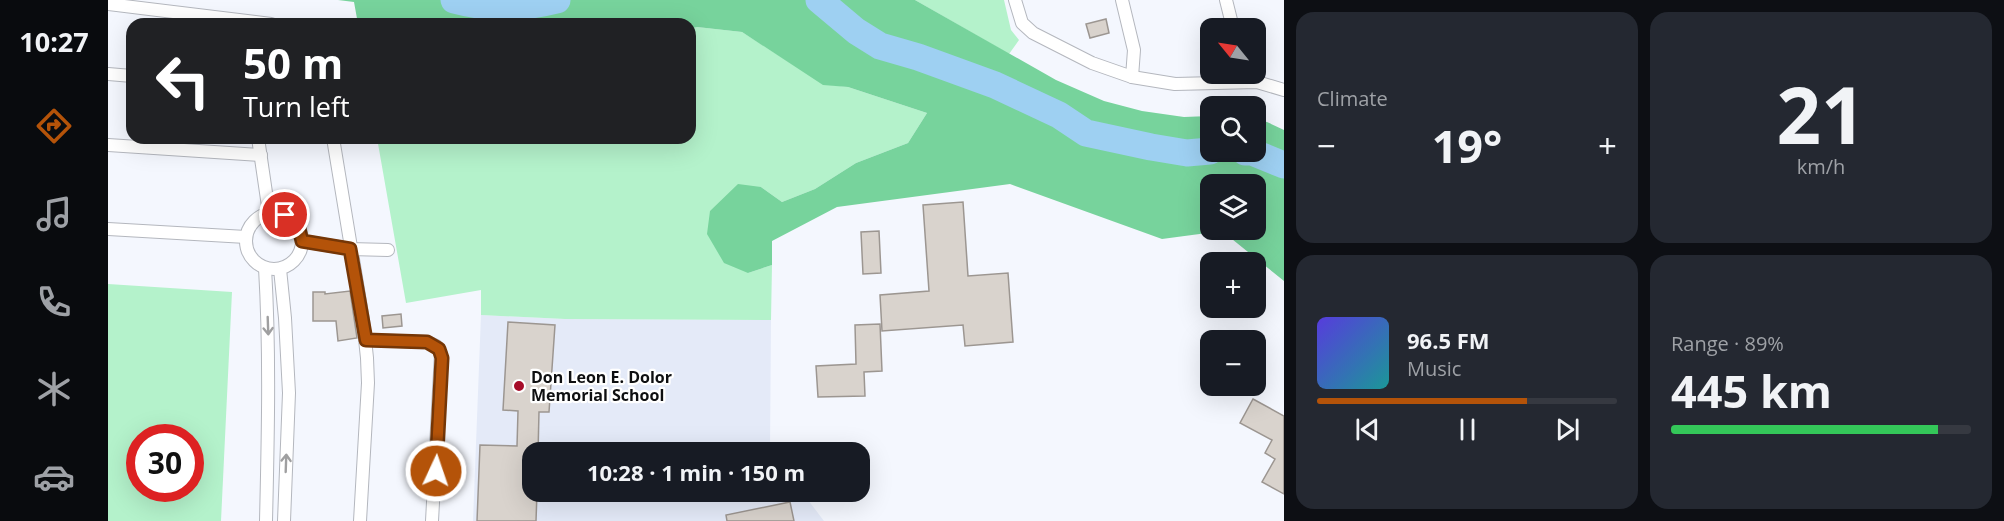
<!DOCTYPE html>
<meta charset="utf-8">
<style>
:root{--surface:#171b24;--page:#242831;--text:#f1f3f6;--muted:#9ea1a6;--line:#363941;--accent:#b45309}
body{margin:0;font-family:"Open Sans",sans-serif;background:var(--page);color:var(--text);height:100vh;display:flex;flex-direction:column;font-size:22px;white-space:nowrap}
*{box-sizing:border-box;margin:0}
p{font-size:20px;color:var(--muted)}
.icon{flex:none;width:33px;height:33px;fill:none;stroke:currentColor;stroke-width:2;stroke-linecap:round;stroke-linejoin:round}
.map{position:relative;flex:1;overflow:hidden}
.panel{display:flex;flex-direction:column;gap:12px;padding:12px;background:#0d0f14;width:720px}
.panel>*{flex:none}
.guide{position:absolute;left:18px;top:18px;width:570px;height:126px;border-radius:18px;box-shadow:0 6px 24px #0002;background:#202124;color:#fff;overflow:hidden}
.needle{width:39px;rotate:300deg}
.fabs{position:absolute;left:1092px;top:18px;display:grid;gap:12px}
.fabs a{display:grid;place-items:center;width:66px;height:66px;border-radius:12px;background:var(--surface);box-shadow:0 6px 24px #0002;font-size:30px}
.speed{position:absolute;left:18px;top:424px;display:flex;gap:12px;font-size:30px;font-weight:700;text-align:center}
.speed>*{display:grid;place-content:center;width:78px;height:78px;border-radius:50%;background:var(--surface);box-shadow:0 6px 24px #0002;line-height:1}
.speed .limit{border:9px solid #d22;background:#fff;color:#111}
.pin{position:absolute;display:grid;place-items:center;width:51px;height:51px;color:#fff;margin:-26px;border:3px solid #fff;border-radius:50%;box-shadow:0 2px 6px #0007}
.me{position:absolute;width:66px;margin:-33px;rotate:3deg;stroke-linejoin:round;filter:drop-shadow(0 0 4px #0008)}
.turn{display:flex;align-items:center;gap:21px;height:126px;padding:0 18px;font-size:27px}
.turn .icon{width:78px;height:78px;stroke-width:2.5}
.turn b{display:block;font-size:42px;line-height:51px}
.big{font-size:45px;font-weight:700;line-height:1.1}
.panel .tile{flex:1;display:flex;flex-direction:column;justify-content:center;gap:9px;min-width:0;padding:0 21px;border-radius:18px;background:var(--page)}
.panel .dial{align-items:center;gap:0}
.dial b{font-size:78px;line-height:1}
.song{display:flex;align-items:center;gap:18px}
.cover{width:72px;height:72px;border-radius:9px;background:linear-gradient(135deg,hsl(250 70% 55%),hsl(180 70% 35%))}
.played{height:6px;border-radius:3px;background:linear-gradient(90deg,var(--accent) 70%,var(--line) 70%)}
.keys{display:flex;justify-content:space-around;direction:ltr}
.heat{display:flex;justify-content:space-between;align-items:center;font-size:33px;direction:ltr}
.charge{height:9px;border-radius:4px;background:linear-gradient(90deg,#34c759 89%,var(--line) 0)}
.panel .tiles{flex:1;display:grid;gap:12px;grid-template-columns:repeat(2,1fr)}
.trip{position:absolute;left:414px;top:442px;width:348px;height:60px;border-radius:18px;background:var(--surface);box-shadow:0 6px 24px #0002;font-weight:700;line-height:60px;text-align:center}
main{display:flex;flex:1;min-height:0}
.menu{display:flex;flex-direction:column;width:108px;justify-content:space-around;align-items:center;background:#090b0e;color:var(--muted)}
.menu .icon{width:42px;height:42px}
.menu .current{color:var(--accent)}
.menu b{font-size:27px;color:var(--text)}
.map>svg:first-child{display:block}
.built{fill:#e4eaf8}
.green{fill:#b4f2cb;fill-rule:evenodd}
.forest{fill:#77d39c;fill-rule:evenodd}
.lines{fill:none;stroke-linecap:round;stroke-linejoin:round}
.river{stroke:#9ed0f2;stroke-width:27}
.building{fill:#d9d3cd;stroke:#9c9691;stroke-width:1.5}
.street-casing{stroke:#b4b7be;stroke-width:14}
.street{stroke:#fff;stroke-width:12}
.oneway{stroke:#9f9fa0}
.route-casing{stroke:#753606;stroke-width:15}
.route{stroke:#b45309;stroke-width:10}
.poi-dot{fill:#a60c28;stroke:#fff;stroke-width:2}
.labels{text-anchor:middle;stroke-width:4.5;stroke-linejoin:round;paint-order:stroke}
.poi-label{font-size:16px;font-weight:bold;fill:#0e0f11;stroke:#fff;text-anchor:start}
</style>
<main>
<nav class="menu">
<b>10:27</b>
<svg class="icon current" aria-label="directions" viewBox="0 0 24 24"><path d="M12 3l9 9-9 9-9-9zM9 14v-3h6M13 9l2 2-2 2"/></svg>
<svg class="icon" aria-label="music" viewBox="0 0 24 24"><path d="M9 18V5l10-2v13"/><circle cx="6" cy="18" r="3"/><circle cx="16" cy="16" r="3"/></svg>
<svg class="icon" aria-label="phone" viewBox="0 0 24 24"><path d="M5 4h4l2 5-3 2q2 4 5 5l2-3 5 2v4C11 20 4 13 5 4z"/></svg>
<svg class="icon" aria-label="climate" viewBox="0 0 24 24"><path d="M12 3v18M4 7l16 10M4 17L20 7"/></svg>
<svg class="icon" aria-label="car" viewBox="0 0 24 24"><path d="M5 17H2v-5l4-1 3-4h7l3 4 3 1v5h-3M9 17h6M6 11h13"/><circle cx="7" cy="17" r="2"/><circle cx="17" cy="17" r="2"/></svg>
</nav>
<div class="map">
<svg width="1176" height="521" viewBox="0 0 1176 521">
<rect width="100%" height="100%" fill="#f4f7fe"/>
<!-- built -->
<path class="built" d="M 373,315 L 457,319 L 663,320 L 662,450 L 664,453 L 424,453 L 424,492 L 694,492 L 716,521 L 365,521 Z"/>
<!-- green -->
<g class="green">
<path d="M 807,0 L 896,0 L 903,30 L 911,40 L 901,54 Z"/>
<path d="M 589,27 L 634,32 L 715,84 L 740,87 L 819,113 L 800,143 L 748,163 L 707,189 L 674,202 L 653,187 L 640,273 L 664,265 L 663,320 L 457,319 L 373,315 L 373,290 L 298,303 L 269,138 L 582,138 L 582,29 Z"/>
<path d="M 0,284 L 124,292 L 113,521 L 0,521 ZM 32,438 L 82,438 L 82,489 L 32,489 Z"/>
</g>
<!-- forest -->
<path class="forest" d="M 230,0 L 807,0 L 948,80 L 996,101 L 1034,111 L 1076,117 L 1102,116 L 1102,152 L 1148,152 L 1148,120 L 1159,122 L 1176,130 L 1176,281 L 1114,231 L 1054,239 L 902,184 L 729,207 L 664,241 L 664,265 L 640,273 L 616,263 L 599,234 L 602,211 L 630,184 L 653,187 L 674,202 L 707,189 L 748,163 L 800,143 L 819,113 L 740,87 L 715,85 L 634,32 L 589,27 L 582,29 L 582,24 L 250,24 L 246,2 ZM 1102,184 L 1148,184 L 1148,230 L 1102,230 Z"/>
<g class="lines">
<!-- river -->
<g class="river">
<path d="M 346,0 C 383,10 413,9 449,0"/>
<path d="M 711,0 L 748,31 L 772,46 L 810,57 L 887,85 L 951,115 L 978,133 L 1043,147 L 1079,153 L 1102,151"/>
<path d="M 1137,152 L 1144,152 L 1176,165"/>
</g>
</g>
<!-- building -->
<g class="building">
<path d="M 998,19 L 1001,33 L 982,38 L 978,24 Z"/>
<path d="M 855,202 L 860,276 L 900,273 L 905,342 L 857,346 L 855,325 L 774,331 L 772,295 L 821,291 L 815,205 Z"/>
<path d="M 771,231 L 773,273 L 755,274 L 753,232 Z"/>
<path d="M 242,291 L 249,338 L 230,341 L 228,321 L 205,321 L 205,292 L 217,292 L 217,294 Z"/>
<path d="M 293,314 L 294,326 L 275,328 L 274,316 Z"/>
<path d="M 400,322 L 447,325 L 441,412 L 431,412 L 430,453 L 424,453 L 424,492 L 429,492 L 428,521 L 369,521 L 372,445 L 409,446 L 410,411 L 395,410 Z"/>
<path d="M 772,324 L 774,371 L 756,372 L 757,396 L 710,397 L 708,366 L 748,364 L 747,325 Z"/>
<path d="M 1145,399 L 1176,416 L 1176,494 L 1154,482 L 1167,459 L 1157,453 L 1164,440 L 1132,423 Z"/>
<path d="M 682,502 L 686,521 L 619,521 L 618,515 Z"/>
</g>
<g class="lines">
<defs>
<g id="street">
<path d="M 907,0 L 914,23 L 925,33 L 984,63 L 1024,77 L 1067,84 L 1149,82 L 1176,90"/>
<path d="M 1014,0 L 1026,50 L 1024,77"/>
<path d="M 1118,0 L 1125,28"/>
<path d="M 0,4 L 163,24"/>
<path d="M 0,74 L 24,76"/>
<path d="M 150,138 L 161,213"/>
<path d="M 225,138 L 255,320 L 259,358 L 260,383 L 252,521"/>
<path d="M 0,145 L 153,155"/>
<circle cx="166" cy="241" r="28"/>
<path d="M 0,229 L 138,237"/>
<path d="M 194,241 L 242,249 L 280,250"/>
<path d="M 157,268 C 162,352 160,436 158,521"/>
<path d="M 172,269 L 177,318 L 181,393 L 176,521"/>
<path d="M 258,340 L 319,342 L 328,346 L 333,354 L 324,521"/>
</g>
</defs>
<!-- street casing -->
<use href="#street" class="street-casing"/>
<!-- street -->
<use href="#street" class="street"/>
</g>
<!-- one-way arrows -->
<defs><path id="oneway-shaft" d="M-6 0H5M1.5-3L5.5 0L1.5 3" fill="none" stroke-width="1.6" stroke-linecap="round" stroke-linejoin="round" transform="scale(1.5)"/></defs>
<g class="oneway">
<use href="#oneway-shaft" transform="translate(160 326) rotate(88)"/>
<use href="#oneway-shaft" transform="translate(178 463) rotate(-88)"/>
</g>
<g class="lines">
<defs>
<path id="route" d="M 177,215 L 190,225 L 194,241 L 242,249 L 258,340 L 319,342 L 331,349 L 334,358 L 328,471"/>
</defs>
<!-- route casing -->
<use href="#route" class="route-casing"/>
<!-- route -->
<use href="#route" class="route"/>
</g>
<!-- markers -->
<circle class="poi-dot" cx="411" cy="386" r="6"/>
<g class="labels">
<!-- poi labels -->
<g class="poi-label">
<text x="423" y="383">Don Leon E. Dolor<tspan x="423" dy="18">Memorial School</tspan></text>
</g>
</g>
</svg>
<div class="fabs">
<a><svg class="needle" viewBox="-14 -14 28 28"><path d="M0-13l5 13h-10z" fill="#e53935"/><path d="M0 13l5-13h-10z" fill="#9ea1a6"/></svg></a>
<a><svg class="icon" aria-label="search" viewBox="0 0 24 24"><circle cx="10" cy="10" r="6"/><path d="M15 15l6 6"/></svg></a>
<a><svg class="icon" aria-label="layers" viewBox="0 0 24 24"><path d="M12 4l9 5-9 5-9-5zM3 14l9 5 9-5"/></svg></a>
<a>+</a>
<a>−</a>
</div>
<div class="speed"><div class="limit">30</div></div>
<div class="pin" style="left:177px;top:215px;background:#d93025"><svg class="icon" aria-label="arrive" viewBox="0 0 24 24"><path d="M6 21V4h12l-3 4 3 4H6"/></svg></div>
<svg class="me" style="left:328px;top:471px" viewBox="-20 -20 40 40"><circle r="17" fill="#b45309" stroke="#fff" stroke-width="3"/><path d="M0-11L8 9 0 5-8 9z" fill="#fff"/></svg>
<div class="trip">10:28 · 1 min · 150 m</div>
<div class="guide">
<div class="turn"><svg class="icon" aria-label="left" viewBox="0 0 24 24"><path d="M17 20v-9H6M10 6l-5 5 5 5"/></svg><div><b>50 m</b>Turn left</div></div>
</div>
</div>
<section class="panel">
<div class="tiles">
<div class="tile"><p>Climate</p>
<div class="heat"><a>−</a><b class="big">19°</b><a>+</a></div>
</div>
<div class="tile dial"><b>21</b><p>km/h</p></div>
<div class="tile">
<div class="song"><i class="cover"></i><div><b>96.5 FM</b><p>Music</p></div></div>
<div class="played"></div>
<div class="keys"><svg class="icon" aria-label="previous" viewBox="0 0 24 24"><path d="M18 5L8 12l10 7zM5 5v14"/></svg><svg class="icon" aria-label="pause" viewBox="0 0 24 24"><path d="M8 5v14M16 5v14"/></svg><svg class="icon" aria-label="next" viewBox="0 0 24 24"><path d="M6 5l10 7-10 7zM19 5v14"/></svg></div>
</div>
<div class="tile"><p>Range · 89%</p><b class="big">445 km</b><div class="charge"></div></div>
</div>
</section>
</main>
